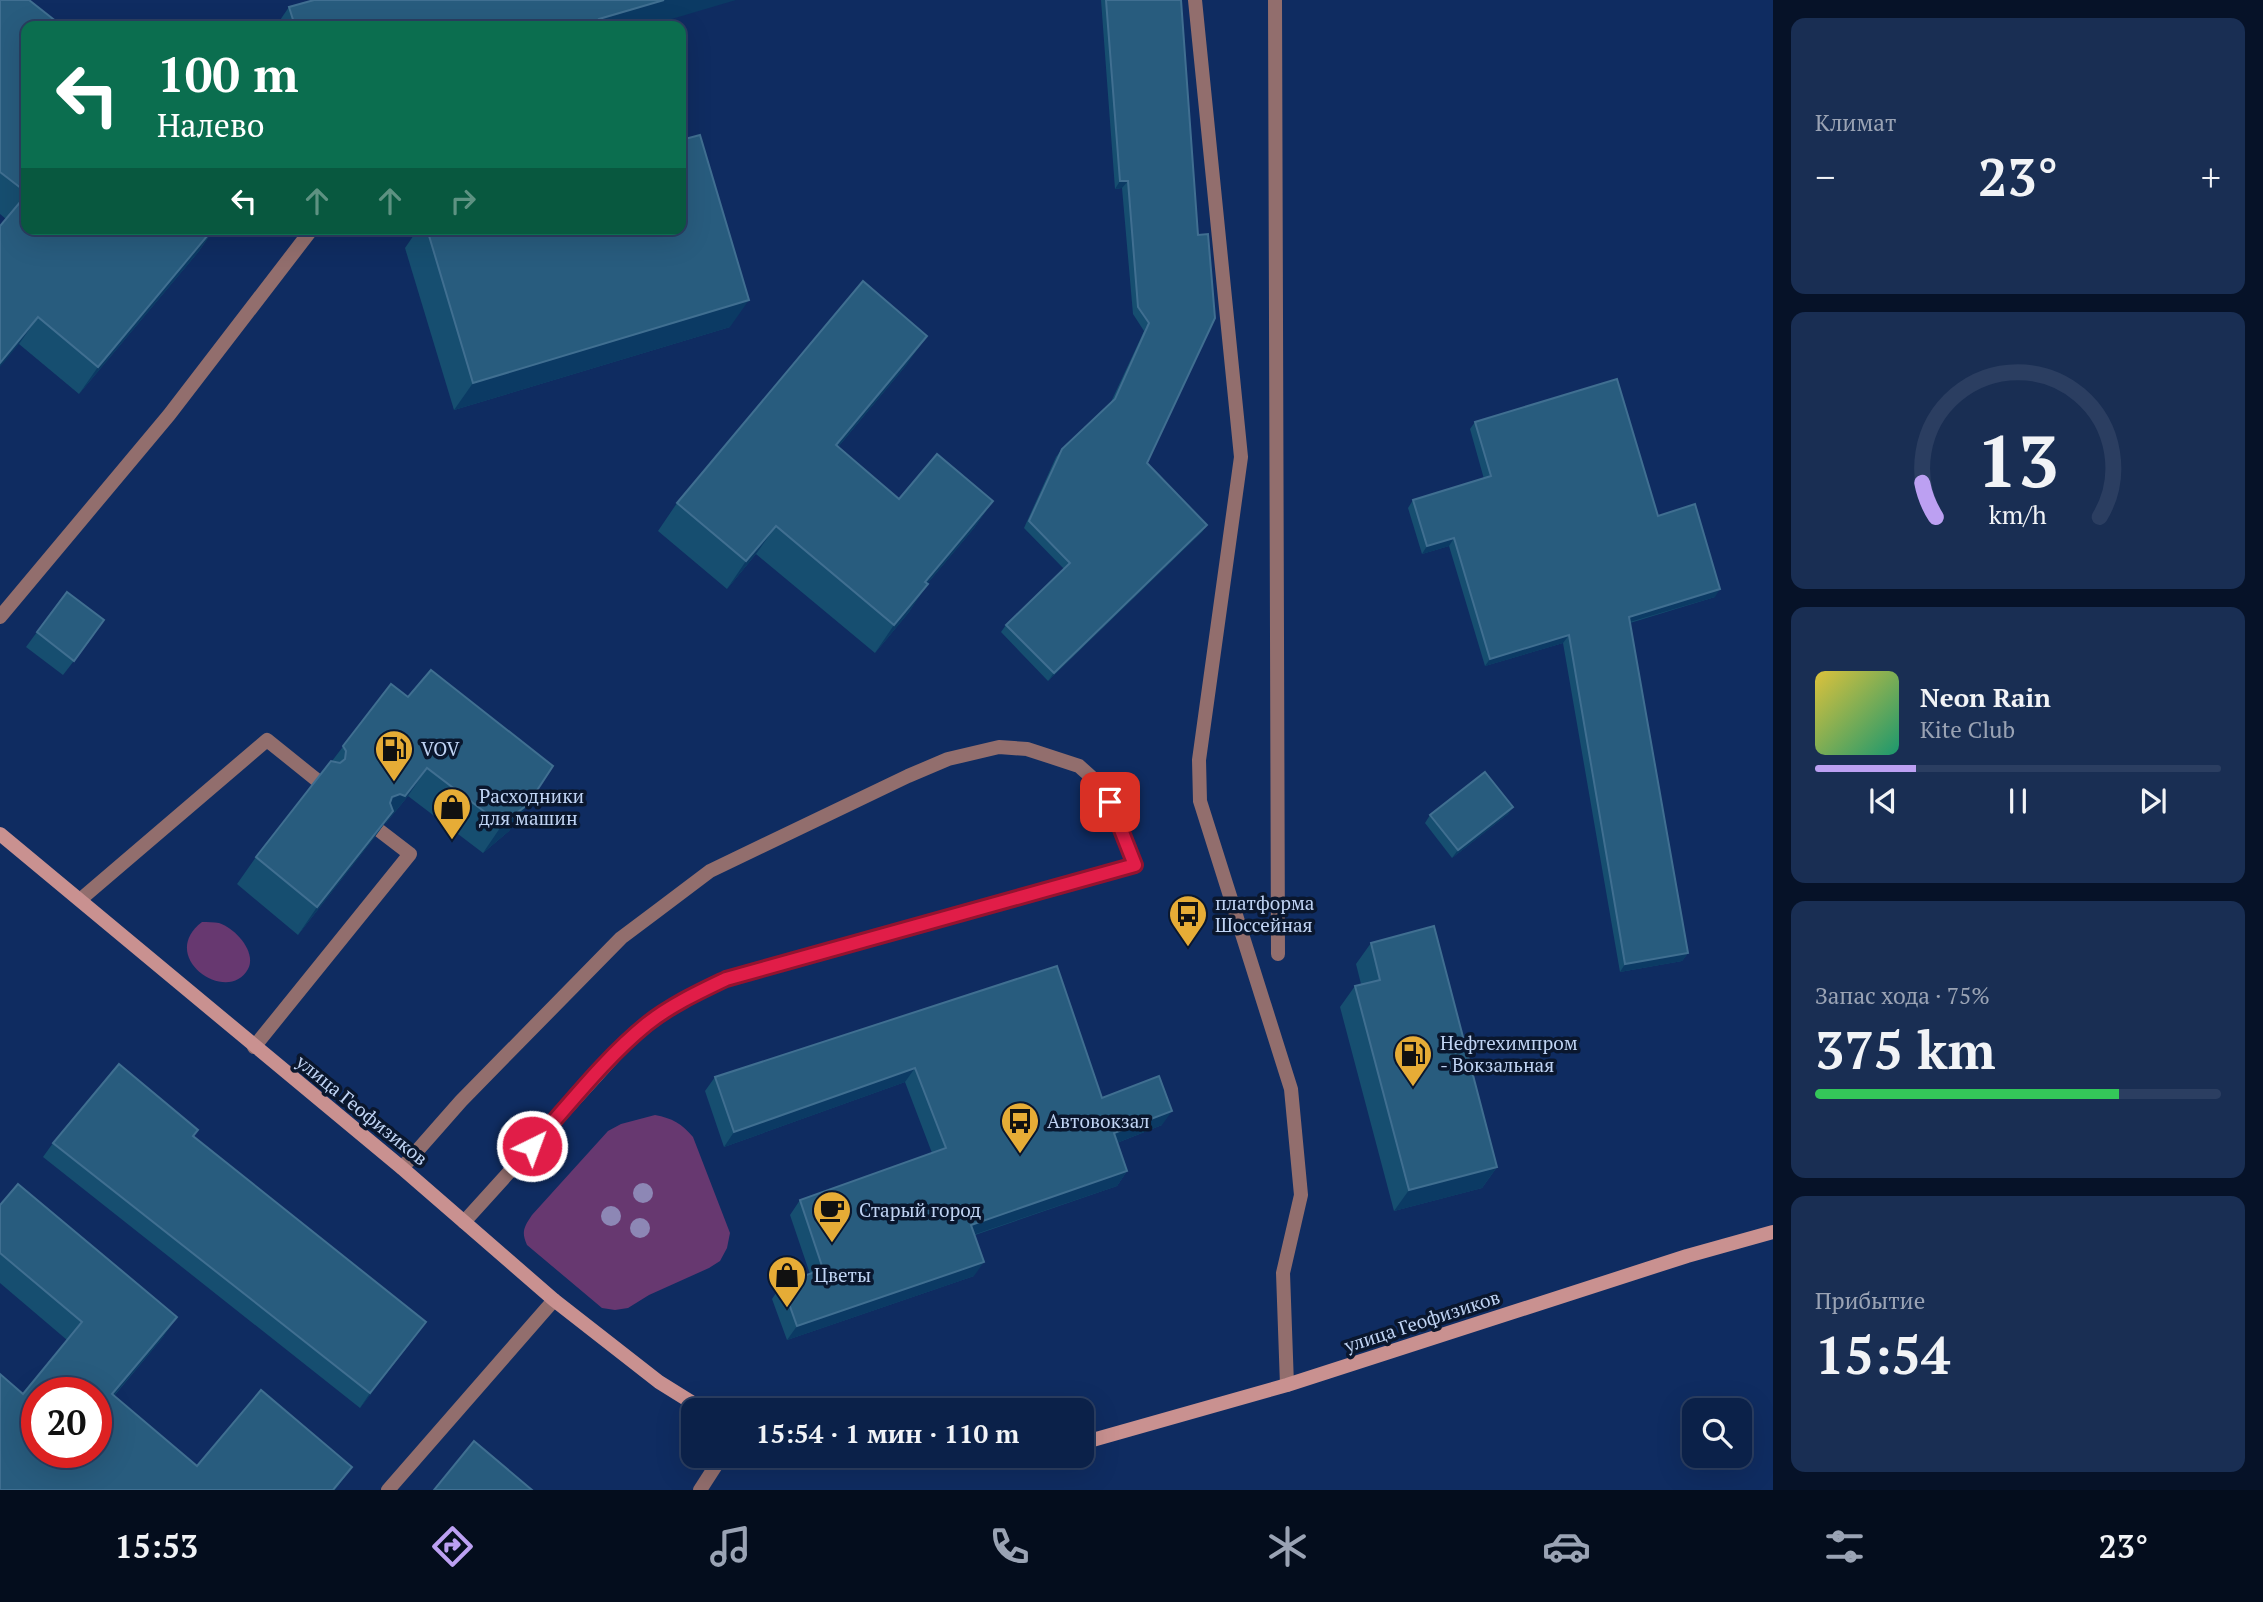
<!DOCTYPE html>
<html lang="ru">
<meta charset="utf-8">
<style>
:root{--surface:#0b2149;--page:#192e53;--text:#f1f3f6;--muted:#9aa3b4;--line:#2b3e61;--accent:#bca0f2}
body{margin:0;font-family:"PT Serif",serif;background:var(--page);color:var(--text);height:100vh;display:flex;flex-direction:column;font-size:26px;white-space:nowrap}
*{box-sizing:border-box;margin:0}
p{font-size:23px;color:var(--muted)}
.icon{flex:none;width:38px;height:38px;fill:none;stroke:currentColor;stroke-width:2;stroke-linecap:round;stroke-linejoin:round}
.map{position:relative;flex:1;overflow:hidden}
.sheet{display:flex;flex-direction:column;gap:18px;padding:18px;background:#061228;width:490px}
.sheet>*{flex:none}
.banner{position:absolute;left:21px;top:21px;width:665px;height:214px;border-radius:14px;box-shadow:0 7px 28px #0002,0 0 0 2px var(--line);background:#0b6e4f;color:#fff;overflow:hidden}
.controls{position:absolute;left:1682px;top:1398px;display:grid;gap:14px}
.controls a{display:grid;place-items:center;width:70px;height:70px;border-radius:14px;background:var(--surface);box-shadow:0 7px 28px #0002,0 0 0 2px var(--line);font-size:35px}
.speed{position:absolute;left:21px;top:1377px;display:flex;gap:14px;font-size:35px;font-weight:700;text-align:center}
.speed>*{display:grid;place-content:center;width:91px;height:91px;border-radius:50%;background:var(--surface);box-shadow:0 7px 28px #0002,0 0 0 2px var(--line);line-height:1}
.speed .limit{border:10px solid #d22;background:#fff;color:#111}
.pin{position:absolute;display:grid;place-items:center;width:60px;height:60px;color:#fff;margin:-30px;border-radius:14px;box-shadow:0 4px 10px #0006}
.me{position:absolute;width:77px;margin:-38px;rotate:42deg;stroke-linejoin:round;filter:drop-shadow(0 0 5px #0008)}
.turn{display:flex;align-items:center;gap:24px;height:147px;padding:0 21px;font-size:32px}
.turn .icon{width:91px;height:91px;stroke-width:2.5}
.turn b{display:block;font-size:49px;line-height:60px}
.lanes{display:flex;align-items:center;height:66px;padding:0 21px;background:#0003;justify-content:center;gap:35px;direction:ltr}
.lanes .off{opacity:.35}
.big{font-size:52px;font-weight:600;line-height:1.1}
.sheet .card{flex:1;display:flex;flex-direction:column;justify-content:center;gap:10px;min-width:0;padding:0 24px;border-radius:14px;background:var(--page)}
.sheet .dial{align-items:center;gap:0}
.dial svg{height:182px;overflow:visible;fill:none;stroke:var(--line);stroke-width:7;stroke-linecap:round;text-anchor:middle}
.dial text{fill:var(--text);stroke:none}
.song{display:flex;align-items:center;gap:21px}
.cover{width:84px;height:84px;border-radius:10px;background:linear-gradient(135deg,hsl(50 70% 55%),hsl(160 70% 35%))}
.played{height:7px;border-radius:4px;background:linear-gradient(90deg,var(--accent) 25%,var(--line) 25%)}
.keys{display:flex;justify-content:space-around;direction:ltr}
.heat{display:flex;justify-content:space-between;align-items:center;font-size:38px;direction:ltr}
.charge{height:10px;border-radius:5px;background:linear-gradient(90deg,#34c759 75%,var(--line) 0)}
.trip{position:absolute;left:681px;top:1398px;width:413px;height:70px;border-radius:14px;background:var(--surface);box-shadow:0 7px 28px #0002,0 0 0 2px var(--line);font-weight:600;line-height:70px;text-align:center}
.tabs{display:flex;height:112px;justify-content:space-around;align-items:center;background:#040d1d;color:var(--muted)}
.tabs .icon{width:49px;height:49px}
.tabs .selected{color:var(--accent)}
.tabs b{font-size:32px;color:var(--text)}
main{display:flex;flex:1;min-height:0}
.map>svg:first-child{display:block}
.green{fill:#673870}
.lines{fill:none;stroke-linecap:round;stroke-linejoin:round}
.service{stroke:#926e6d;stroke-width:14}
.minor{stroke:#926e6d;stroke-width:14}
.secondary{stroke:#c99190;stroke-width:14}
.tree{fill:#8d87b5}
.wall{fill:#164e70}
.shaded-wall{fill:#0b3a64}
.building{fill:#285c7e;stroke:#406f91;stroke-width:2;fill-rule:evenodd}
.route-casing{stroke:#92132f;stroke-width:18}
.route{stroke:#e11d48;stroke-width:12}
.labels{text-anchor:middle;stroke-width:7;stroke-linejoin:round;paint-order:stroke}
.poi-label{font-size:19px;fill:#c0d4f4;stroke:#0a172e;text-anchor:start}
.street-label{font-size:19px;fill:#c0d4f4;stroke:#0a172e}
</style>
<main>
<div class="map">
<svg width="1773" height="1490" viewBox="0 0 1773 1490">
<rect width="100%" height="100%" fill="#0f2c61"/>
<!-- green -->
<g class="green">
<path d="M 202,922 C 207,922 214,922 219,923 C 235,928 257,952 248,969 C 228,1006 156,957 202,922 Z"/>
<path d="M 655,1115 C 672,1118 682,1124 693,1137 L 730,1233 L 727,1248 L 720,1261 L 709,1268 L 649,1295 L 628,1308 L 615,1310 L 602,1308 L 527,1245 C 521,1232 524,1227 532,1215 L 608,1131 L 621,1124 Z"/>
</g>
<g class="lines">
<!-- service -->
<g class="service">
<path d="M 1195,0 L 1241,457 L 1199,760 L 1200,801 L 1291,1089 L 1301,1195 L 1283,1273 L 1287,1385"/>
<path d="M 0,617 L 169,415 L 312,229"/>
<path d="M 81,899 L 267,740 L 318,781"/>
<path d="M 254,1047 L 410,854 L 380,831"/>
<path d="M 402,1168 L 461,1101 L 621,938 L 657,911 L 710,871 L 908,776 L 948,759 L 999,747 L 1027,749 L 1079,766 L 1098,783 L 1110,802 L 1135,865 L 726,979 L 686,998 L 647,1024 L 618,1052 L 464,1222"/>
<path d="M 388,1490 L 554,1300"/>
</g>
<!-- minor -->
<g class="minor">
<path d="M 1275,0 L 1278,954"/>
<path d="M 700,1490 L 722,1456"/>
</g>
<!-- secondary -->
<g class="secondary">
<path d="M 0,834 L 402,1168 L 554,1300 L 659,1382 L 704,1410"/>
<path d="M 1082,1443 L 1287,1385 L 1687,1256 L 1773,1232"/>
<path d="M 848,1456 L 905,1461 L 1008,1456"/>
</g>
</g>
<!-- trees -->
<g class="tree">
<circle cx="643" cy="1193" r="10"/>
<circle cx="611" cy="1216" r="10"/>
<circle cx="640" cy="1228" r="10"/>
</g>
<!-- wall -->
<g class="wall">
<path d="M 0,0 L 26,26 L 26,229 L 214,229 L 199,251 L 79,394 L 19,344 L 6,219 L 0,214 Z"/>
<path d="M 1101,0 L 1181,0 L 1147,463 L 1207,525 L 1202,532 L 1048,681 L 1001,632 L 1006,625 L 1064,569 L 1024,528 L 1056,457 L 1062,449 L 1111,402 L 1144,331 L 1133,314 L 1122,188 L 1115,189 Z"/>
<path d="M 289,7 L 648,26 L 276,26 Z"/>
<path d="M 418,229 L 681,229 L 730,327 L 454,410 L 405,248 Z"/>
<path d="M 908,363 L 838,447 L 899,499 L 993,501 L 974,528 L 927,584 L 909,612 L 875,653 L 756,554 L 727,589 L 658,531 L 677,503 Z"/>
<path d="M 1475,422 L 1658,516 L 1715,597 L 1630,623 L 1688,953 L 1682,961 L 1620,972 L 1563,643 L 1485,666 L 1449,546 L 1422,554 L 1408,508 L 1413,500 L 1484,479 L 1470,429 Z"/>
<path d="M 37,632 L 94,635 L 63,675 L 26,647 Z"/>
<path d="M 391,684 L 528,804 L 509,831 L 483,853 L 408,796 L 386,823 L 385,823 L 374,838 L 298,935 L 237,884 L 256,857 L 332,761 Z"/>
<path d="M 1513,807 L 1508,814 L 1452,858 L 1425,823 L 1430,815 Z"/>
<path d="M 1371,943 L 1497,1167 L 1482,1188 L 1394,1211 L 1340,1007 L 1355,986 L 1361,984 L 1356,964 Z"/>
<path d="M 1057,966 L 1102,1098 L 1162,1125 L 1117,1143 L 1127,1171 L 1117,1186 L 975,1235 L 974,1276 L 787,1340 L 772,1299 L 782,1284 L 810,1274 L 790,1215 L 800,1200 L 932,1153 L 905,1082 L 724,1147 L 705,1091 L 715,1077 Z"/>
<path d="M 198,1130 L 193,1137 L 426,1322 L 360,1408 L 43,1157 L 53,1143 Z"/>
<path d="M 0,1205 L 164,1336 L 114,1396 L 197,1466 L 352,1467 L 335,1490 L 0,1490 L 23,1394 L 67,1340 L 0,1283 Z"/>
</g>
<!-- shaded-wall -->
<g class="shaded-wall">
<path d="M 664,0 L 736,0 L 648,26 L 594,26 L 599,19 Z"/>
<path d="M 551,22 L 548,26 L 537,26 Z"/>
<path d="M 1120,181 L 1128,181 L 1122,188 L 1115,189 Z"/>
<path d="M 213,229 L 199,251 L 79,394 L 98,367 Z"/>
<path d="M 749,300 L 730,327 L 454,410 L 473,383 Z"/>
<path d="M 38,317 L 19,344 L 0,367 L 0,363 Z"/>
<path d="M 927,336 L 908,363 L 817,472 L 836,445 Z"/>
<path d="M 993,501 L 974,528 L 906,609 L 925,582 Z"/>
<path d="M 1207,525 L 1202,532 L 1048,681 L 1054,673 Z"/>
<path d="M 776,526 L 756,554 L 727,589 L 746,561 Z"/>
<path d="M 1454,538 L 1449,546 L 1422,554 L 1427,546 Z"/>
<path d="M 928,584 L 909,612 L 875,653 L 894,625 Z"/>
<path d="M 1720,589 L 1715,597 L 1623,624 L 1629,617 Z"/>
<path d="M 1569,635 L 1563,643 L 1485,666 L 1490,659 Z"/>
<path d="M 427,768 L 408,796 L 386,823 L 385,823 L 374,838 L 298,935 L 392,797 Z"/>
<path d="M 528,804 L 509,831 L 483,853 L 502,825 Z"/>
<path d="M 1513,807 L 1508,814 L 1452,858 L 1458,850 Z"/>
<path d="M 1688,953 L 1682,961 L 1620,972 L 1625,964 Z"/>
<path d="M 915,1068 L 905,1082 L 724,1147 L 734,1132 Z"/>
<path d="M 1172,1111 L 1162,1125 L 1104,1148 L 1114,1133 Z"/>
<path d="M 1497,1167 L 1482,1188 L 1394,1211 L 1409,1190 Z"/>
<path d="M 1127,1171 L 1117,1186 L 961,1239 L 971,1225 Z"/>
<path d="M 984,1262 L 974,1276 L 787,1340 L 797,1326 Z"/>
<path d="M 177,1317 L 164,1336 L 99,1413 L 112,1394 Z"/>
<path d="M 426,1322 L 416,1336 L 360,1408 L 370,1393 Z"/>
<path d="M 352,1467 L 335,1490 L 333,1490 Z"/>
</g>
<!-- building -->
<g class="building">
<path d="M 0,0 L 29,0 L 62,26 L 26,26 L 26,192 L 0,172 Z"/>
<path d="M 314,0 L 664,0 L 599,19 L 601,26 L 552,26 L 551,22 L 537,26 L 295,26 L 289,7 Z"/>
<path d="M 1106,0 L 1181,0 L 1198,235 L 1208,234 L 1215,318 L 1147,463 L 1207,525 L 1054,673 L 1006,625 L 1070,563 L 1029,521 L 1062,449 L 1115,399 L 1149,323 L 1138,307 L 1128,181 L 1120,181 Z"/>
<path d="M 700,135 L 749,300 L 473,383 L 427,229 L 681,229 L 681,140 Z"/>
<path d="M 26,195 L 26,229 L 213,229 L 98,367 L 38,317 L 0,363 L 0,226 Z"/>
<path d="M 863,281 L 927,336 L 836,445 L 899,499 L 937,454 L 993,501 L 925,582 L 928,584 L 894,625 L 776,526 L 746,561 L 677,503 Z"/>
<path d="M 1617,379 L 1658,516 L 1695,504 L 1720,589 L 1629,617 L 1688,953 L 1625,964 L 1569,635 L 1490,659 L 1454,538 L 1427,546 L 1413,500 L 1491,476 L 1475,422 Z"/>
<path d="M 67,592 L 104,620 L 74,661 L 37,632 Z"/>
<path d="M 431,670 L 553,766 L 528,804 L 502,825 L 427,768 L 405,796 L 400,794 L 392,797 L 390,803 L 393,811 L 317,907 L 256,857 L 331,761 L 340,763 L 345,759 L 346,751 L 343,746 L 391,684 L 408,697 Z"/>
<path d="M 1485,772 L 1513,807 L 1458,850 L 1430,815 Z"/>
<path d="M 1434,926 L 1497,1167 L 1409,1190 L 1355,986 L 1380,980 L 1371,943 Z"/>
<path d="M 1057,966 L 1102,1098 L 1159,1076 L 1172,1111 L 1114,1133 L 1127,1171 L 971,1225 L 984,1262 L 797,1326 L 782,1284 L 823,1269 L 800,1200 L 946,1148 L 915,1068 L 734,1132 L 715,1077 Z"/>
<path d="M 119,1064 L 198,1130 L 193,1136 L 426,1322 L 370,1393 L 53,1143 Z"/>
<path d="M 18,1184 L 177,1317 L 112,1394 L 197,1466 L 261,1390 L 352,1467 L 333,1490 L 0,1490 L 0,1374 L 23,1394 L 82,1322 L 0,1253 L 0,1205 ZM 37,1393 L 96,1393 L 96,1452 L 37,1452 Z"/>
<path d="M 474,1441 L 532,1490 L 434,1490 Z"/>
</g>
<g class="lines">
<defs>
<path id="route" d="M 532,1146 C 568,1106 605,1058 647,1024 C 671,1005 699,992 726,979 L 1135,865 L 1110,802"/>
</defs>
<!-- route casing -->
<use href="#route" class="route-casing"/>
<!-- route -->
<use href="#route" class="route"/>
</g>
<!-- icons -->
<defs>
<symbol id="fuel-pin" viewBox="-11 -11 22 30"><path d="M0 17L-7.5 6A9.5 9.5 0 1 1 7.5 6Z" fill="#e6ac36" stroke="#0a172e"/><path d="M-5.5-6h7V0h2V4h1.3V-2.5L3-4.5l.8-.8L6-3V5H2.5V1h-1V6h-7ZM-4.2-4.7v3.2H.2V-4.7Z" fill="#111"/></symbol>
<symbol id="shop-pin" viewBox="-11 -11 22 30"><path d="M0 17L-7.5 6A9.5 9.5 0 1 1 7.5 6Z" fill="#e6ac36" stroke="#0a172e"/><path d="M-5-2.5h2.3a2.7 3.5 0 0 1 5.4 0H5L5.5 6h-11ZM-1.5-2.5h3a1.5 2.3 0 0 0-3 0Z" fill="#111"/></symbol>
<symbol id="bus-pin" viewBox="-11 -11 22 30"><path d="M0 17L-7.5 6A9.5 9.5 0 1 1 7.5 6Z" fill="#e6ac36" stroke="#0a172e"/><path d="M-5-6H5V4H4V6H2V4H-2V6H-4V4H-5ZM-3.5-4V0h7V-4ZM-3.5 1.2v1.5H-2V1.2ZM2 1.2v1.5H3.5V1.2Z" fill="#111"/></symbol>
<symbol id="cafe-pin" viewBox="-11 -11 22 30"><path d="M0 17L-7.5 6A9.5 9.5 0 1 1 7.5 6Z" fill="#e6ac36" stroke="#0a172e"/><path d="M-5.5-4.5H6V0H3Q3 3.5 0 3.5H-2.5Q-5.5 3.5-5.5 0ZM3-3.2v2h1.7v-2ZM-6 4.5H4V6H-6Z" fill="#111"/></symbol>
</defs>
<g fill-rule="evenodd">
<use href="#fuel-pin" x="372" y="727" width="44" height="60"/>
<use href="#shop-pin" x="430" y="785" width="44" height="60"/>
<use href="#bus-pin" x="1166" y="892" width="44" height="60"/>
<use href="#fuel-pin" x="1391" y="1032" width="44" height="60"/>
<use href="#bus-pin" x="998" y="1099" width="44" height="60"/>
<use href="#cafe-pin" x="810" y="1188" width="44" height="60"/>
<use href="#shop-pin" x="765" y="1253" width="44" height="60"/>
</g>
<g class="labels">
<!-- poi labels -->
<g class="poi-label">
<text x="421" y="756">VOV</text>
<text x="479" y="803">Расходники<tspan x="479" dy="22">для машин</tspan></text>
<text x="1215" y="910">платформа<tspan x="1215" dy="22">Шоссейная</tspan></text>
<text x="1440" y="1050">Нефтехимпром<tspan x="1440" dy="22">- Вокзальная</tspan></text>
<text x="1047" y="1128">Автовокзал</text>
<text x="859" y="1217">Старый город</text>
<text x="814" y="1282">Цветы</text>
</g>
<!-- street labels -->
<g class="street-label">
<text transform="translate(362 1110) rotate(39)" y="7">улица Геофизиков</text>
<text transform="translate(1422 1321) rotate(-18)" y="7">улица Геофизиков</text>
</g>
</g>
</svg>
<div class="controls">
<a><svg class="icon" aria-label="search" viewBox="0 0 24 24"><circle cx="10" cy="10" r="6"/><path d="M15 15l6 6"/></svg></a>
</div>
<div class="speed"><div class="limit">20</div></div>
<div class="pin" style="left:1110px;top:802px;background:#d93025"><svg class="icon" aria-label="arrive" viewBox="0 0 24 24"><path d="M6 21V4h12l-3 4 3 4H6"/></svg></div>
<svg class="me" style="left:532px;top:1146px" viewBox="-20 -20 40 40"><circle r="17" fill="#e11d48" stroke="#fff" stroke-width="3"/><path d="M0-11L8 9 0 5-8 9z" fill="#fff"/></svg>
<div class="trip">15:54 · 1 мин · 110 m</div>
<div class="banner">
<div class="turn"><svg class="icon" aria-label="left" viewBox="0 0 24 24"><path d="M17 20v-9H6M10 6l-5 5 5 5"/></svg><div><b>100 m</b>Налево</div></div>
<div class="lanes"><svg class="icon" aria-label="left" viewBox="0 0 24 24"><path d="M17 20v-9H6M10 6l-5 5 5 5"/></svg><svg class="icon off" aria-label="ahead" viewBox="0 0 24 24"><path d="M12 20V5M6 11l6-6 6 6"/></svg><svg class="icon off" aria-label="ahead" viewBox="0 0 24 24"><path d="M12 20V5M6 11l6-6 6 6"/></svg><svg class="icon off" aria-label="right" viewBox="0 0 24 24"><path d="M7 20v-9h11M14 6l5 5-5 5"/></svg></div>
</div>
</div>
<section class="sheet">
<div class="card"><p>Климат</p>
<div class="heat"><a>−</a><b class="big">23°</b><a>+</a></div>
</div>
<div class="card dial"><svg viewBox="0 0 100 80">
<path d="M14 69A42 42 0 1 1 86 69"/>
<path d="M14 69A42 42 0 0 1 8 54" stroke="#bca0f2"/>
<text x="50" y="56" font-size="32" font-weight="700">13</text>
<text x="50" y="72" font-size="11">km/h</text>
</svg></div>
<div class="card">
<div class="song"><i class="cover"></i><div><b>Neon Rain</b><p>Kite Club</p></div></div>
<div class="played"></div>
<div class="keys"><svg class="icon" aria-label="previous" viewBox="0 0 24 24"><path d="M18 5L8 12l10 7zM5 5v14"/></svg><svg class="icon" aria-label="pause" viewBox="0 0 24 24"><path d="M8 5v14M16 5v14"/></svg><svg class="icon" aria-label="next" viewBox="0 0 24 24"><path d="M6 5l10 7-10 7zM19 5v14"/></svg></div>
</div>
<div class="card"><p>Запас хода · 75%</p><b class="big">375 km</b><div class="charge"></div></div>
<div class="card"><p>Прибытие</p><b class="big">15:54</b></div>
</section>
</main>
<nav class="tabs">
<b>15:53</b>
<svg class="icon selected" aria-label="directions" viewBox="0 0 24 24"><path d="M12 3l9 9-9 9-9-9zM9 14v-3h6M13 9l2 2-2 2"/></svg>
<svg class="icon" aria-label="music" viewBox="0 0 24 24"><path d="M9 18V5l10-2v13"/><circle cx="6" cy="18" r="3"/><circle cx="16" cy="16" r="3"/></svg>
<svg class="icon" aria-label="phone" viewBox="0 0 24 24"><path d="M5 4h4l2 5-3 2q2 4 5 5l2-3 5 2v4C11 20 4 13 5 4z"/></svg>
<svg class="icon" aria-label="climate" viewBox="0 0 24 24"><path d="M12 3v18M4 7l16 10M4 17L20 7"/></svg>
<svg class="icon" aria-label="car" viewBox="0 0 24 24"><path d="M5 17H2v-5l4-1 3-4h7l3 4 3 1v5h-3M9 17h6M6 11h13"/><circle cx="7" cy="17" r="2"/><circle cx="17" cy="17" r="2"/></svg>
<svg class="icon" aria-label="filters" viewBox="0 0 24 24"><path d="M4 7h16M4 17h16"/><circle cx="9" cy="7" r="2"/><circle cx="15" cy="17" r="2"/></svg>
<b>23°</b>
</nav>
